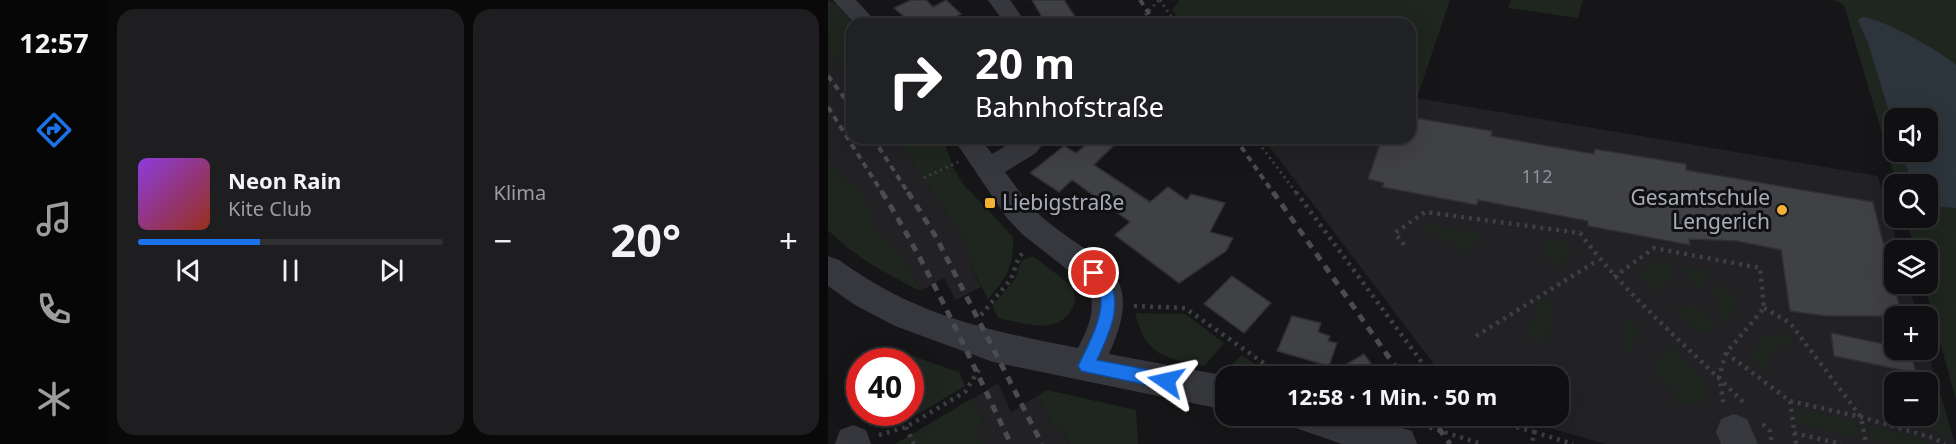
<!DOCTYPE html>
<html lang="de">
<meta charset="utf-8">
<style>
:root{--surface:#101012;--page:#1e1e20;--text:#f1f3f6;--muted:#9c9d9f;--line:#303032;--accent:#1a73e8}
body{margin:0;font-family:"Noto Sans",sans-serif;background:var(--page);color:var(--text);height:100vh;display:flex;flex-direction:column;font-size:22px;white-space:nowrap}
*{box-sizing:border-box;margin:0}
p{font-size:20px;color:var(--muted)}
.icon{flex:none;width:33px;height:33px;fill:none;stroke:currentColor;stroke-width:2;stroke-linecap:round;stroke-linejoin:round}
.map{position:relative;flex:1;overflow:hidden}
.side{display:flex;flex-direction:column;gap:9px;padding:9px;background:#09090a;width:720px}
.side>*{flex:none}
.hud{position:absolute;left:18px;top:18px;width:570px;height:126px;border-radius:18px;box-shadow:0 6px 24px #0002,0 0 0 2px var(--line);background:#202124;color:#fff;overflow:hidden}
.controls{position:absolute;left:1056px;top:108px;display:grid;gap:12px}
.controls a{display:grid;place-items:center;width:54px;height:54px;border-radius:12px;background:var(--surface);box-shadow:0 6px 24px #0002,0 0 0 2px var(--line);font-size:30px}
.speed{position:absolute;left:18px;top:348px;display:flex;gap:12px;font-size:30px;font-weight:700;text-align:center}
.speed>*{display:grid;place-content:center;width:78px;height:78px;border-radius:50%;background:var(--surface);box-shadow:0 6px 24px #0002,0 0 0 2px var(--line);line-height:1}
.speed .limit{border:9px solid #d22;background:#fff;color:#111}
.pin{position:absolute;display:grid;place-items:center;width:51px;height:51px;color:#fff;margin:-26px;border:3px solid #fff;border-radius:50%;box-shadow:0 2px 6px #0007}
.me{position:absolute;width:66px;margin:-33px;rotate:281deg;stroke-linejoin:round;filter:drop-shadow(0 0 4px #0008)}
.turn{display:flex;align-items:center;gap:21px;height:126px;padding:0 30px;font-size:27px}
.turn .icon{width:78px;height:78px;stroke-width:2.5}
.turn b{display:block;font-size:42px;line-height:51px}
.big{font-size:45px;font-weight:700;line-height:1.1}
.side .card{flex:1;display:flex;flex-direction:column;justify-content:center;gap:9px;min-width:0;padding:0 21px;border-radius:18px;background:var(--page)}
.song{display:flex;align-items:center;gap:18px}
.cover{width:72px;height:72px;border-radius:9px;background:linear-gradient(135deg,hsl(270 70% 55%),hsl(10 70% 35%))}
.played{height:6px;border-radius:3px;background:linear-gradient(90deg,var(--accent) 40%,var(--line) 40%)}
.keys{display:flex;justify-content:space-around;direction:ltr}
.heat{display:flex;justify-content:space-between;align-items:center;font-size:33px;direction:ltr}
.side .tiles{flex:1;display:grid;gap:9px;grid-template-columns:repeat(2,1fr)}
.trip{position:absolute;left:387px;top:366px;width:354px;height:60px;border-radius:18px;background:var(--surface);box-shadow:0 6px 24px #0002,0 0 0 2px var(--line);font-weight:700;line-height:60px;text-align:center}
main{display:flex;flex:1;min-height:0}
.tabs{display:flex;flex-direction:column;width:108px;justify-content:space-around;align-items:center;background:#060607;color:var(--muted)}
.tabs .icon{width:42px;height:42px}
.tabs .current{color:var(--accent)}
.tabs b{font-size:27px;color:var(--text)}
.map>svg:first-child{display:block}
.built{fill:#222225;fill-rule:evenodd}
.green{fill:#1e261f;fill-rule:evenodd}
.water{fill:#2c353c}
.building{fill:#404145;stroke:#303034;stroke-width:1.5}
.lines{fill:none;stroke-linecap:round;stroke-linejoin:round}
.path-far1{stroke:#3d3f44;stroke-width:3;stroke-dasharray:2 4;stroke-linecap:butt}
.path{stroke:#3d3f44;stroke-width:4.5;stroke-dasharray:3 5;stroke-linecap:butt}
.minor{fill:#37383d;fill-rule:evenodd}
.rail-far1{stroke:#4a4c52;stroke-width:4;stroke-dasharray:6 5;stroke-linecap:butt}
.rail{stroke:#4a4c52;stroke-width:5;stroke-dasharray:8 7;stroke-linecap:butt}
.route{fill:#1a73e8;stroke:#114b97;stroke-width:1.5}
.poi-dot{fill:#f2b134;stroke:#111113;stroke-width:2}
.labels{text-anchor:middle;stroke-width:6;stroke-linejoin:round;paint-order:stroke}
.number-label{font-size:18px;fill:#8e929b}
.poi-label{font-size:21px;fill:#a8adb8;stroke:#111113;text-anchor:end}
</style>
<main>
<nav class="tabs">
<b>12:57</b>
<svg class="icon current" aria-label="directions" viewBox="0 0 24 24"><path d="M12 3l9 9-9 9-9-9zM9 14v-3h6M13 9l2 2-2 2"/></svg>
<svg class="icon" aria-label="music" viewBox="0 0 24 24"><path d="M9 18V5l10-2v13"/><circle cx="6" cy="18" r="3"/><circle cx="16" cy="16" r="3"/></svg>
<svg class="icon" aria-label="phone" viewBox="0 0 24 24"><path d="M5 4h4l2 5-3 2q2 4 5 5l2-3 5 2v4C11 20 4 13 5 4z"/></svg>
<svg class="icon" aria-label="climate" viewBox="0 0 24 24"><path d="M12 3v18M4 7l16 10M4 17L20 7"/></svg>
</nav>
<section class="side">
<div class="tiles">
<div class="card">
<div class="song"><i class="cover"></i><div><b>Neon Rain</b><p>Kite Club</p></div></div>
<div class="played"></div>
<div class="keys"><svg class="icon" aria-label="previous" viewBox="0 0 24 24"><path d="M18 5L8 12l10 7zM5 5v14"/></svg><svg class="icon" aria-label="pause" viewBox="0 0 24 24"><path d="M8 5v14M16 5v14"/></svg><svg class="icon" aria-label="next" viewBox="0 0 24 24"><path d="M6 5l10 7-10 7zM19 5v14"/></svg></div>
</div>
<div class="card"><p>Klima</p>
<div class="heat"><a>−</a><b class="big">20°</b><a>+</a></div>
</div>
</div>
</section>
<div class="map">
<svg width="1128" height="444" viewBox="0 0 1128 444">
<rect width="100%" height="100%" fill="#161618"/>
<!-- built -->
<g class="built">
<path d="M 0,52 L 24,80 L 24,138 L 70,138 L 132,234 L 145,262 L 143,268 L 153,287 L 128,300 L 116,278 L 92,291 L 73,254 L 42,224 L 0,160 Z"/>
<path d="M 582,97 L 1050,176 L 1071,250 L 1066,250 L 1066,284 L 1080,284 L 1090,316 L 1066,316 L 1066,350 L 1099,350 L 1127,444 L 778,444 L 679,416 L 730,416 L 730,376 L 615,376 L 435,138 L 582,138 ZM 1066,382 L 1100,382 L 1100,416 L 1066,416 Z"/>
<path d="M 170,383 L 183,412 L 211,395 L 227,428 L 234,426 L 242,444 L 153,444 L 147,430 L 155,424 L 143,400 Z"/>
</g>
<!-- green -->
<g class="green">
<path d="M 0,0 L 9,5 L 26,24 L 24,24 L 24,80 L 0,52 Z"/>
<path d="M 352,0 L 622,0 L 589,98 L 582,97 L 582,24 L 354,24 L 344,10 Z"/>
<path d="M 683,0 L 755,0 L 750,18 L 680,8 Z"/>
<path d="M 1006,0 L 1128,0 L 1128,400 L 1096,284 L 1100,284 L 1100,250 L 1087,250 L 1078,218 L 1100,218 L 1100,184 L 1069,184 L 1016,5 ZM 1066,118 L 1100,118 L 1100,152 L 1066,152 Z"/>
<path d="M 70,138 L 115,138 L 124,165 L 135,184 L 185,237 C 186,267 179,277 160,299 L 143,267 L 145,262 L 132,234 Z"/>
<path d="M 0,160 L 15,181 L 29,185 L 46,215 L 42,224 L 73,254 L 92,291 C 60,274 26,257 0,230 Z"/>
<path d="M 596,225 L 656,233 L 636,258 L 623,242 L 595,230 Z"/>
<path d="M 712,239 L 740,243 L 743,257 L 725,267 Z"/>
<path d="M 205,256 C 215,265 238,279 245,289 C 248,294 247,302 245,307 C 230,337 196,323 170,318 L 164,306 L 187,279 L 193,261 Z"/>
<path d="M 828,261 L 844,264 L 842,281 L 831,284 L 831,296 L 826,292 L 811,271 Z"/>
<path d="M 855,266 L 883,271 L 873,287 L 867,287 L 864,278 L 856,276 Z"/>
<path d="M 892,286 L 908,298 L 899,324 L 887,308 L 892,304 L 884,291 Z"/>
<path d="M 719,297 L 723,300 L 720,343 L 705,340 L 697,331 L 710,317 L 705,306 Z"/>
<path d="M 862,305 L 875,310 L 889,328 L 874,334 L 850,312 L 851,307 L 858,308 Z"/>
<path d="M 307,313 L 357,314 L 396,343 L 376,366 C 336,358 318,356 307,313 Z"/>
<path d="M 797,319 L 811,325 L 804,350 L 796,350 Z"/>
<path d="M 958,333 L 964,342 L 943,351 L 942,373 L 923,357 L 934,337 Z"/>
<path d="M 840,344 L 878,382 L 878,403 L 848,405 L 848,387 L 834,384 L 828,368 Z"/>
<path d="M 70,351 L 131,372 L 137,386 L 75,423 L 57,413 L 82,412 L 82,362 L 62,361 Z"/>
<path d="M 414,355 L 444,376 L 418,376 L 397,371 Z"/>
<path d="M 219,390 L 308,410 L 310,444 L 242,444 L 234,426 L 227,428 L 211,395 Z"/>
<path d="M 1100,394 L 1113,396 L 1125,438 L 1091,424 L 1093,416 L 1100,416 Z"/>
<path d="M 143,399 L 155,424 L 148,430 L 153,444 L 67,444 Z"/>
<path d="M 967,408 L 1027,421 L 1031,437 L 968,422 Z"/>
<path d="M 1039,424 L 1102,443 L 1103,444 L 1067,444 L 1042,438 Z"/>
</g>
<!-- water -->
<path class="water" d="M 1034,17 C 1054,18 1112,51 1128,65 L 1128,208 L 1103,206 L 1100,203 L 1100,184 L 1084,184 L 1074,152 L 1100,152 L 1100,118 L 1066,118 L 1066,128 L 1040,43 L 1030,20 Z"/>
<!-- building -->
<g class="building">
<path d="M 83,0 L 98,0 L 105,7 L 118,0 L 133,14 L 121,20 L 126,24 L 69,24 L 79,19 L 66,8 Z"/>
<path d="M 204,0 L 236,0 L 252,24 L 218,24 Z"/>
<path d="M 582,117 L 664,131 L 663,136 L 766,154 L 767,149 L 858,164 L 858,170 L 1045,202 L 1074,316 L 998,316 L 962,311 L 953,250 L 909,241 L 861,239 L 862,245 L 760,226 L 760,221 L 650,200 L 649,205 L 554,187 L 556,183 L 540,179 L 554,138 L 582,138 Z"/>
<path d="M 266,138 L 293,138 L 266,165 L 322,202 L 340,187 L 359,200 L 363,194 L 397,203 L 382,232 L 405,238 L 398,251 L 351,283 L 287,235 L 302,222 L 244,180 L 231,192 L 202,173 L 236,146 L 248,153 Z"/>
<path d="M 404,276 L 443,303 L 416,333 L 376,304 Z"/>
<path d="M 464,316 L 493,323 L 490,332 L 502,336 L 500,341 L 509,343 L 501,366 L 449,351 Z"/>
<path d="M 1003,333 L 1066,346 L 1066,350 L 1082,350 L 1088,373 L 1006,356 Z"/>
<path d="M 536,354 L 552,376 L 498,376 Z"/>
</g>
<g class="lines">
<!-- path-far1 -->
<g class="path-far1">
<path d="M 332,0 L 348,24"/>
<path d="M 309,24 L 331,0"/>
<path d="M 427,138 L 469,194"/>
<path d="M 96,178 L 130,162"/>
</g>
<!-- path -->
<g class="path">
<path d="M 468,192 L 604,376"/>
<path d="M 576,245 L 567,233 L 597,212 L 752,233 C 800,298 862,348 918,405"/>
<path d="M 786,277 L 826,248 L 932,268 L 936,308 L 898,353 L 891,376 L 896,406"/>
<path d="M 306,306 L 357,308 L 454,376"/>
<path d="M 936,308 L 962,323 L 1033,417 L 1038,444"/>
<path d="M 153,315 L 183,279 L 191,257 L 198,250"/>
<path d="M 648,336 L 770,260"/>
<path d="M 898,353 L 962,401 L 1033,417 L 1105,438 L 1117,444"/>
<path d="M 962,401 L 968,444"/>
<path d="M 650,416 L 706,432 L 704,444"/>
<path d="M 935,424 L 942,431 L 944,444"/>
<path d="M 594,425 L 654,444"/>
<path d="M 78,427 L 86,444"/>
<path d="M 706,432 L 745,444"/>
<path d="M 966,433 L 1013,444"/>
<path d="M 51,435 L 78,427 L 137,392 L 152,368"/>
</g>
<!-- minor -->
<g class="minor">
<path d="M 5,0 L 28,0 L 50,24 L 27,24 Z"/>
<path d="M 160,0 L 182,0 L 199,24 L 177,24 Z"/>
<path d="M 125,138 L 152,138 L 164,154 L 191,138 L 220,138 L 208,153 L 177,172 C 189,188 200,205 215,218 C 271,265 320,268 281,354 L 399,376 L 398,410 L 165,362 L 67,326 L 27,305 L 0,286 L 0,256 L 11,260 C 88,316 158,330 250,348 C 261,326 272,303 255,282 L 194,234 L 179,218 Z"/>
<path d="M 906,414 L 919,419 L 930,444 L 893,444 L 888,432 L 893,419 Z"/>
<path d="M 463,416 L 536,416 L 584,431 L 589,444 L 514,444 L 468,428 Z"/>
<path d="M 25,425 L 38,430 L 43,444 L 7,444 L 12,430 Z"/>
</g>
<!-- rail-far1 -->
<g class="rail-far1">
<path d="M 312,0 L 328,24"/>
<path d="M 0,76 L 24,108"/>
<path d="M 0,107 L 55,194"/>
<path d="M 45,138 L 81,194"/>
<path d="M 407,138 L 446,194"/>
</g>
<!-- rail -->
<g class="rail">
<path d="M 54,192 C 104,273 142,359 183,444"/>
<path d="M 80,192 L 108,237 L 214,444"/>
<path d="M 445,192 L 574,376"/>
<path d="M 602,416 L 622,444"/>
</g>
</g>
<!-- route -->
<path class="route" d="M 266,266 C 272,268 273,271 277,275 C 298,301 281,334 269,360 L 338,373 L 344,375 L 346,381 L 344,386 L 338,389 L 253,371 L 250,366 C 259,347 281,309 270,288 C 267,283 262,279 259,273 L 261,268 Z"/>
<!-- markers -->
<g class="poi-dot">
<rect x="156" y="197" width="12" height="12" rx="3"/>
<circle cx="954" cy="210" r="6"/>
</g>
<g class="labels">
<!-- number labels -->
<g class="number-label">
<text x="709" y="183">112</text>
</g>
<!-- poi labels -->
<g class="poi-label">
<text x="942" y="205">Gesamtschule<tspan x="942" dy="24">Lengerich</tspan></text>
<text x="174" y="210" text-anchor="start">Liebigstraße</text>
</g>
</g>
</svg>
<div class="controls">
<a><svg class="icon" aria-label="sound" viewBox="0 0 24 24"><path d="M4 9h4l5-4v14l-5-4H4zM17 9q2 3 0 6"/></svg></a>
<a><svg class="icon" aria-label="search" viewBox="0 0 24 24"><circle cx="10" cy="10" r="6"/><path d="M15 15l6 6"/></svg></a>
<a><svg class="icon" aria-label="layers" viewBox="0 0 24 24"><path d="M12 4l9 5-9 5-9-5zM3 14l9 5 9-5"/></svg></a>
<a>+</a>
<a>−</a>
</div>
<div class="speed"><div class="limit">40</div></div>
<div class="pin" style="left:266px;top:273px;background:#d93025"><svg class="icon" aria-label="arrive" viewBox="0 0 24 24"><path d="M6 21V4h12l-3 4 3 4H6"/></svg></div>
<svg class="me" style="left:338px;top:381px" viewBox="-20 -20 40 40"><path d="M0-17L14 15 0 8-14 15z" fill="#1a73e8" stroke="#fff" stroke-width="4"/></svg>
<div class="trip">12:58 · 1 Min. · 50 m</div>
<div class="hud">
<div class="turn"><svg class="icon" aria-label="right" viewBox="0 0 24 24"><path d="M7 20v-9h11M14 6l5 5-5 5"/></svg><div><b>20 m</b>Bahnhofstraße</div></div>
</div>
</div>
</main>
